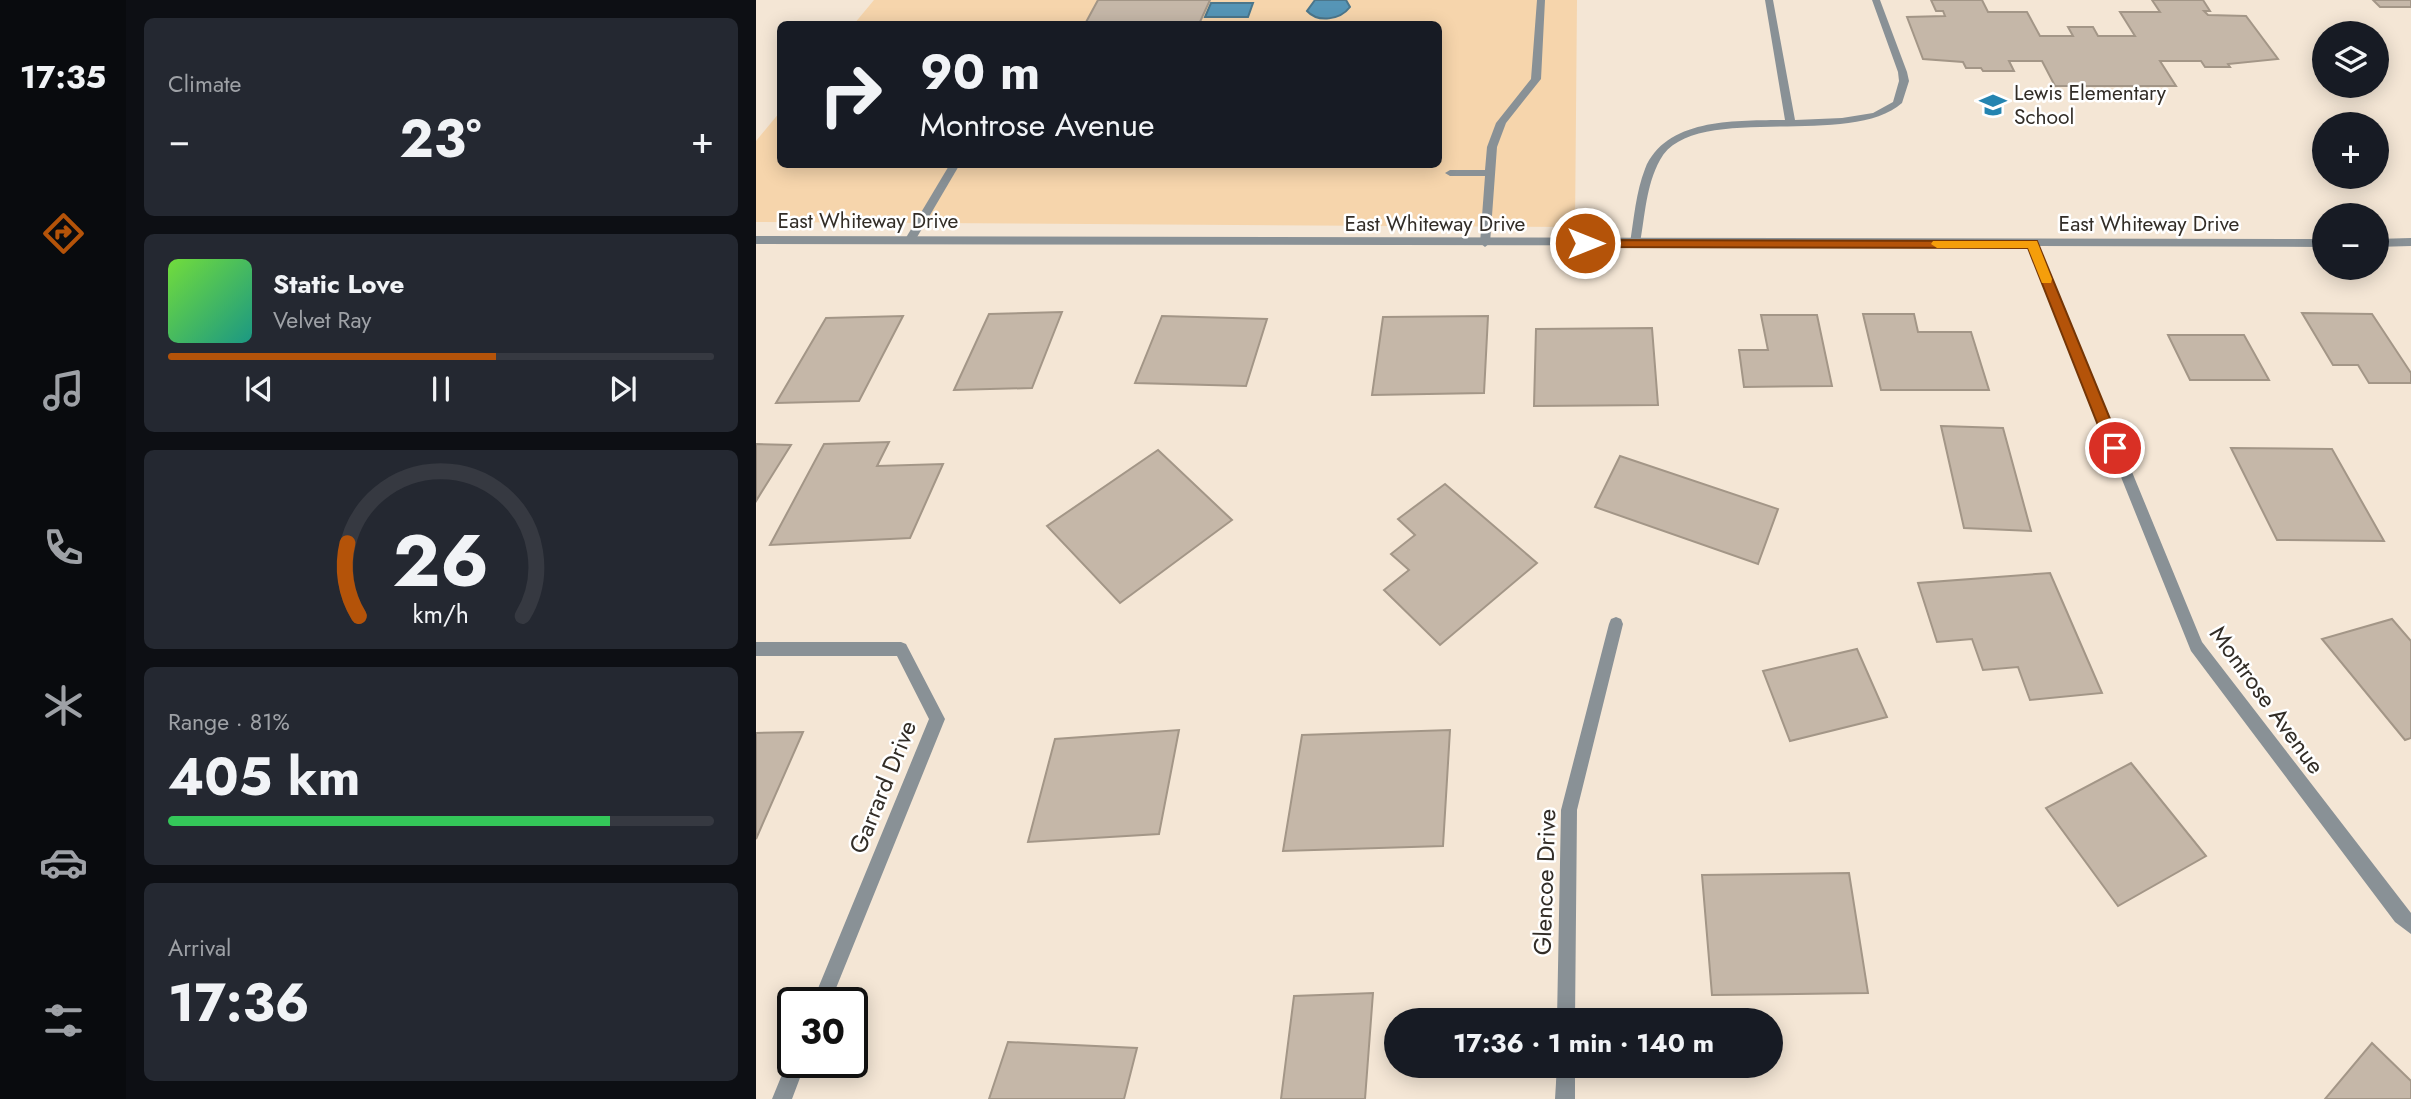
<!DOCTYPE html>
<meta charset="utf-8">
<style>
:root{--surface:#171b24;--page:#242831;--text:#f1f3f6;--muted:#9ea1a6;--line:#363941;--accent:#b45309}
body{margin:0;font-family:Jost,sans-serif;background:var(--page);color:var(--text);height:100vh;display:flex;flex-direction:column;font-size:26px;white-space:nowrap}
*{box-sizing:border-box;margin:0}
p{font-size:23px;color:var(--muted)}
.icon{flex:none;width:38px;height:38px;fill:none;stroke:currentColor;stroke-width:2;stroke-linecap:round;stroke-linejoin:round}
.map{position:relative;flex:1;overflow:hidden}
.details{display:flex;flex-direction:column;gap:18px;padding:18px;background:#0d0f14;width:630px}
.details>*{flex:none}
.hud{position:absolute;left:21px;top:21px;width:665px;height:147px;border-radius:10px;box-shadow:0 4px 18px #0003;background:#171b24;color:var(--text);overflow:hidden}
.fabs{position:absolute;left:1556px;top:21px;display:grid;gap:14px}
.fabs a{display:grid;place-items:center;width:77px;height:77px;border-radius:50%;background:var(--surface);box-shadow:0 4px 18px #0003;font-size:35px}
.speed{position:absolute;left:21px;top:987px;display:flex;gap:14px;font-size:35px;font-weight:700;text-align:center}
.speed>*{display:grid;place-content:center;width:91px;height:91px;border-radius:50%;background:var(--surface);box-shadow:0 4px 18px #0003;line-height:1}
.speed .limit{border:4px solid #111;border-radius:10px;background:#fff;color:#111}
.pin{position:absolute;display:grid;place-items:center;width:60px;height:60px;color:#fff;margin:-30px;border:4px solid #fff;border-radius:50%;box-shadow:0 2px 7px #0007}
.me{position:absolute;width:77px;margin:-38px;rotate:90deg;stroke-linejoin:round;filter:drop-shadow(0 0 5px #0008)}
.turn{display:flex;align-items:center;gap:24px;height:147px;padding:0 28px;font-size:32px}
.turn .icon{width:91px;height:91px;stroke-width:2.5}
.turn b{display:block;font-size:49px;line-height:60px}
.big{font-size:52px;font-weight:700;line-height:1.1}
.details .card{flex:1;display:flex;flex-direction:column;justify-content:center;gap:10px;min-width:0;padding:0 24px;border-radius:10px;background:var(--page)}
.details .dial{align-items:center;gap:0}
.dial svg{height:182px;overflow:visible;fill:none;stroke:var(--line);stroke-width:7;stroke-linecap:round;text-anchor:middle}
.dial text{fill:var(--text);stroke:none}
.song{display:flex;align-items:center;gap:21px}
.cover{width:84px;height:84px;border-radius:10px;background:linear-gradient(135deg,hsl(100 70% 55%),hsl(170 70% 35%))}
.played{height:7px;border-radius:4px;background:linear-gradient(90deg,var(--accent) 60%,var(--line) 60%)}
.keys{display:flex;justify-content:space-around;direction:ltr}
.heat{display:flex;justify-content:space-between;align-items:center;font-size:38px;direction:ltr}
.charge{height:10px;border-radius:5px;background:linear-gradient(90deg,#34c759 81%,var(--line) 0)}
.trip{position:absolute;left:628px;top:1008px;width:399px;height:70px;border-radius:35px;background:var(--surface);box-shadow:0 4px 18px #0003;font-weight:700;line-height:70px;text-align:center}
main{display:flex;flex:1;min-height:0}
.menu{display:flex;flex-direction:column;width:126px;justify-content:space-around;align-items:center;background:#090b0e;color:var(--muted)}
.menu .icon{width:49px;height:49px}
.menu .on{color:var(--accent)}
.menu b{font-size:32px;color:var(--text)}
.map>svg:first-child{display:block}
.green{fill:#f6d5ac}
.water{fill:#5695b6;stroke:#4b768b;stroke-width:2}
.building{fill:#c5b7a8;stroke:#a39687;stroke-width:2}
.lines{fill:none;stroke-linecap:round;stroke-linejoin:round}
.lane{fill:#899196;fill-rule:evenodd}
.street{fill:#899196;fill-rule:evenodd}
.route{fill:#b45309;stroke:#753606;stroke-width:2}
.slow{fill:#f59e0b}
.labels{text-anchor:middle;stroke-width:5;stroke-linejoin:round;paint-order:stroke}
.far-poi-label{font-size:21px;fill:#322d27;stroke:#fff;text-anchor:start}
.far-street-label{font-size:21px;fill:#322d27;stroke:#fff}
.street-label{font-size:24px;fill:#322d27;stroke:#fff}
</style>
<main>
<nav class="menu">
<b>17:35</b>
<svg class="icon on" aria-label="directions" viewBox="0 0 24 24"><path d="M12 3l9 9-9 9-9-9zM9 14v-3h6M13 9l2 2-2 2"/></svg>
<svg class="icon" aria-label="music" viewBox="0 0 24 24"><path d="M9 18V5l10-2v13"/><circle cx="6" cy="18" r="3"/><circle cx="16" cy="16" r="3"/></svg>
<svg class="icon" aria-label="phone" viewBox="0 0 24 24"><path d="M5 4h4l2 5-3 2q2 4 5 5l2-3 5 2v4C11 20 4 13 5 4z"/></svg>
<svg class="icon" aria-label="climate" viewBox="0 0 24 24"><path d="M12 3v18M4 7l16 10M4 17L20 7"/></svg>
<svg class="icon" aria-label="car" viewBox="0 0 24 24"><path d="M5 17H2v-5l4-1 3-4h7l3 4 3 1v5h-3M9 17h6M6 11h13"/><circle cx="7" cy="17" r="2"/><circle cx="17" cy="17" r="2"/></svg>
<svg class="icon" aria-label="filters" viewBox="0 0 24 24"><path d="M4 7h16M4 17h16"/><circle cx="9" cy="7" r="2"/><circle cx="15" cy="17" r="2"/></svg>
</nav>
<section class="details">
<div class="card"><p>Climate</p>
<div class="heat"><a>−</a><b class="big">23°</b><a>+</a></div>
</div>
<div class="card">
<div class="song"><i class="cover"></i><div><b>Static Love</b><p>Velvet Ray</p></div></div>
<div class="played"></div>
<div class="keys"><svg class="icon" aria-label="previous" viewBox="0 0 24 24"><path d="M18 5L8 12l10 7zM5 5v14"/></svg><svg class="icon" aria-label="pause" viewBox="0 0 24 24"><path d="M8 5v14M16 5v14"/></svg><svg class="icon" aria-label="next" viewBox="0 0 24 24"><path d="M6 5l10 7-10 7zM19 5v14"/></svg></div>
</div>
<div class="card dial"><svg viewBox="0 0 100 80">
<path d="M14 69A42 42 0 1 1 86 69"/>
<path d="M14 69A42 42 0 0 1 9 37" stroke="#b45309"/>
<text x="50" y="56" font-size="32" font-weight="700">26</text>
<text x="50" y="72" font-size="11">km/h</text>
</svg></div>
<div class="card"><p>Range · 81%</p><b class="big">405 km</b><div class="charge"></div></div>
<div class="card"><p>Arrival</p><b class="big">17:36</b></div>
</section>
<div class="map">
<svg width="1655" height="1099" viewBox="0 0 1655 1099">
<rect width="100%" height="100%" fill="#f4e6d5"/>
<!-- green -->
<path class="green" d="M 118,0 L 821,0 L 819,227 L 0,222 L 0,141 L 24,112 L 24,164 L 682,164 L 682,24 L 98,24 Z"/>
<!-- water -->
<g class="water">
<path d="M 559,0 L 590,0 L 594,7 C 584,20 562,23 551,11 Z"/>
<path d="M 455,3 L 497,3 L 492,17 L 449,17 Z"/>
</g>
<!-- building -->
<g class="building">
<path d="M 342,0 L 454,0 L 443,24 L 329,24 Z"/>
<path d="M 1175,0 L 1226,0 L 1232,12 L 1271,12 L 1284,36 L 1317,36 L 1312,27 L 1337,27 L 1342,36 L 1379,36 L 1364,12 L 1404,12 L 1396,0 L 1447,0 L 1454,11 L 1448,11 L 1452,15 L 1490,16 L 1522,59 L 1472,64 L 1474,67 L 1449,67 L 1445,61 L 1404,61 L 1420,86 L 1299,86 L 1286,61 L 1253,61 L 1258,71 L 1227,71 L 1225,68 L 1210,68 L 1207,62 L 1167,59 L 1151,17 L 1189,16 L 1187,11 L 1180,11 Z"/>
<path d="M 1617,0 L 1655,0 L 1655,7 L 1624,7 Z"/>
<path d="M 306,312 L 276,388 L 198,390 L 233,314 Z"/>
<path d="M 1546,313 L 1616,314 L 1655,373 L 1655,383 L 1613,383 L 1602,365 L 1577,365 Z"/>
<path d="M 1107,314 L 1158,314 L 1162,332 L 1215,332 L 1233,390 L 1125,390 Z"/>
<path d="M 1005,315 L 1061,315 L 1076,386 L 988,387 L 983,350 L 1012,350 Z"/>
<path d="M 147,316 L 103,401 L 20,403 L 70,318 Z"/>
<path d="M 406,316 L 511,319 L 490,386 L 379,383 Z"/>
<path d="M 732,316 L 728,393 L 616,395 L 627,317 Z"/>
<path d="M 896,328 L 902,405 L 778,406 L 780,329 Z"/>
<path d="M 1412,335 L 1488,335 L 1513,380 L 1434,380 Z"/>
<path d="M 1185,426 L 1247,428 L 1275,531 L 1208,528 Z"/>
<path d="M 133,442 L 121,466 L 187,464 L 154,538 L 14,545 L 68,444 Z"/>
<path d="M 0,444 L 35,445 L 0,501 Z"/>
<path d="M 1475,448 L 1576,449 L 1628,541 L 1521,540 Z"/>
<path d="M 402,450 L 476,520 L 364,603 L 291,526 Z"/>
<path d="M 864,456 L 1022,509 L 1002,564 L 839,507 Z"/>
<path d="M 689,484 L 781,563 L 684,645 L 628,590 L 653,570 L 635,554 L 659,535 L 642,519 Z"/>
<path d="M 1294,573 L 1346,693 L 1274,700 L 1262,667 L 1227,670 L 1216,639 L 1181,642 L 1162,583 Z"/>
<path d="M 1636,619 L 1655,641 L 1655,738 L 1649,740 L 1566,639 Z"/>
<path d="M 1101,649 L 1131,717 L 1034,741 L 1007,671 Z"/>
<path d="M 423,730 L 403,834 L 272,842 L 299,739 Z"/>
<path d="M 694,730 L 687,846 L 527,851 L 546,735 Z"/>
<path d="M 47,732 L 0,839 L 0,733 Z"/>
<path d="M 1375,763 L 1450,856 L 1362,906 L 1290,808 Z"/>
<path d="M 1093,873 L 1112,993 L 956,995 L 946,875 Z"/>
<path d="M 617,993 L 609,1099 L 525,1099 L 538,996 Z"/>
<path d="M 252,1042 L 381,1048 L 368,1099 L 233,1099 Z"/>
<path d="M 1616,1043 L 1655,1081 L 1655,1099 L 1569,1099 Z"/>
</g>
<g class="lines">
<!-- lane -->
<g class="lane">
<path d="M 781,0 L 789,0 L 785,79 L 750,123 L 741,147 L 734,243 L 729,247 L 724,243 L 729,176 L 694,176 L 689,173 L 694,170 L 729,170 L 731,147 L 740,123 L 775,79 Z"/>
<path d="M 1009,0 L 1017,0 L 1039,120 L 1086,118 L 1117,113 L 1137,102 L 1143,81 L 1142,72 L 1116,0 L 1124,0 L 1151,72 L 1153,81 L 1146,103 C 1093,150 936,100 904,160 C 890,185 889,216 884,243 L 883,246 L 875,246 L 874,243 C 878,218 880,192 889,169 C 910,117 982,121 1029,120 Z"/>
<path d="M 194,164 L 204,164 L 157,244 L 149,244 L 148,241 Z"/>
</g>
<!-- street -->
<g class="street">
<path d="M 0,236 L 1568,239 L 1568,247 L 1283,246 L 1446,642 L 1655,913 L 1655,934 L 1639,922 L 1435,651 L 1272,246 L 0,244 Z"/>
<path d="M 1655,238 L 1655,246 L 1620,247 L 1620,239 Z"/>
<path d="M 860,617 L 865,619 L 867,624 L 821,810 L 819,1020 L 801,1020 L 805,810 L 853,624 L 855,619 Z"/>
<path d="M 0,642 L 145,642 L 150,644 L 189,719 L 74,1003 L 56,1003 L 173,719 L 141,656 L 0,656 Z"/>
<path d="M 37,1054 L 37,1062 L 50,1062 L 36,1099 L 16,1099 L 34,1055 Z"/>
<path d="M 801,1066 L 819,1066 L 819,1099 L 799,1099 Z"/>
</g>
</g>
<!-- route -->
<path class="route" d="M 825,240 L 1281,241 L 1366,448 L 1359,454 L 1351,448 L 1272,248 L 829,247 L 823,243 Z"/>
<!-- slow -->
<path class="slow" d="M 1177,241 L 1281,241 L 1296,279 L 1295,283 L 1286,283 L 1272,248 L 1181,248 L 1175,244 Z"/>
<!-- icons -->
<defs>
<symbol id="school-bare" viewBox="-9 -9 18 18"><path d="M0-5L7-2L0 1L-7-2ZM-4 1L0 2.5L4 1V4Q0 6-4 4Z" fill="#2484b0" stroke="#fff" stroke-width="2.5" paint-order="stroke"/></symbol>
</defs>
<g fill-rule="evenodd">
<use href="#school-bare" x="1218" y="86" width="38" height="38"/>
</g>
<g class="labels">
<!-- far-poi labels -->
<g class="far-poi-label">
<text x="1258" y="100">Lewis Elementary<tspan x="1258" dy="24">School</tspan></text>
</g>
<!-- far-street labels -->
<g class="far-street-label">
<text x="112" y="228">East Whiteway Drive</text>
<text x="679" y="231">East Whiteway Drive</text>
<text x="1393" y="231">East Whiteway Drive</text>
</g>
<!-- street labels -->
<g class="street-label">
<text transform="translate(1511 700) rotate(54)" y="8">Montrose Avenue</text>
<text transform="translate(127 787) rotate(-68)" y="8">Garrard Drive</text>
<text transform="translate(789 882) rotate(-88)" y="8">Glencoe Drive</text>
</g>
</g>
</svg>
<div class="fabs">
<a><svg class="icon" aria-label="layers" viewBox="0 0 24 24"><path d="M12 4l9 5-9 5-9-5zM3 14l9 5 9-5"/></svg></a>
<a>+</a>
<a>−</a>
</div>
<div class="speed"><div class="limit">30</div></div>
<div class="pin" style="left:1359px;top:448px;background:#d93025"><svg class="icon" aria-label="arrive" viewBox="0 0 24 24"><path d="M6 21V4h12l-3 4 3 4H6"/></svg></div>
<svg class="me" style="left:829px;top:243px" viewBox="-20 -20 40 40"><circle r="17" fill="#b45309" stroke="#fff" stroke-width="3"/><path d="M0-11L8 9 0 5-8 9z" fill="#fff"/></svg>
<div class="trip">17:36 · 1 min · 140 m</div>
<div class="hud">
<div class="turn"><svg class="icon" aria-label="right" viewBox="0 0 24 24"><path d="M7 20v-9h11M14 6l5 5-5 5"/></svg><div><b>90 m</b>Montrose Avenue</div></div>
</div>
</div>
</main>
